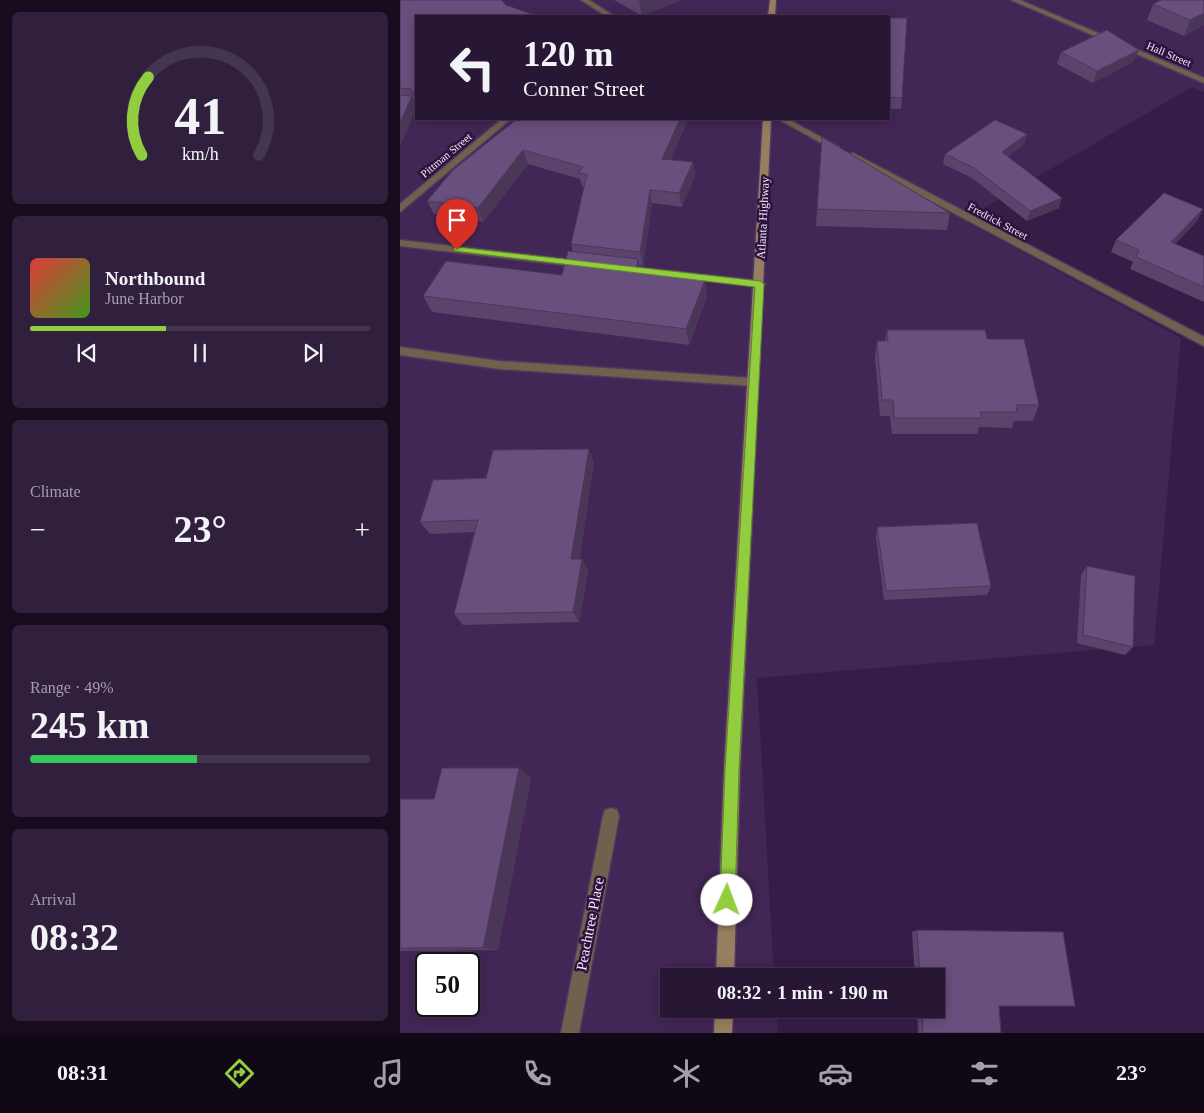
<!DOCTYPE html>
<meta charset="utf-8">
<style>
:root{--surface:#281635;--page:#301f3d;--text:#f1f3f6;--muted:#a59fad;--line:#443550;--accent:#92cd3f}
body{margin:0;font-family:"Times New Roman",serif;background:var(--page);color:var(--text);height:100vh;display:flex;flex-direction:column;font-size:19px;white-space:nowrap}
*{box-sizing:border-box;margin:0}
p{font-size:16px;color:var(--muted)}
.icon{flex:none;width:28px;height:28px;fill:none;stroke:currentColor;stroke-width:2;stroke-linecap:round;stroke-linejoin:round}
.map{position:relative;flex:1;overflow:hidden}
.side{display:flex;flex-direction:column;gap:12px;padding:12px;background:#160c1d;width:400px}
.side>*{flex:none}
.banner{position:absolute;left:15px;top:15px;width:475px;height:105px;border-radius:0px;box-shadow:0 2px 12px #0003,0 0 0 1px var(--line);background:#281635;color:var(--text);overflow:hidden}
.speed{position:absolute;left:15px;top:952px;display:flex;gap:10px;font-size:25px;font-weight:700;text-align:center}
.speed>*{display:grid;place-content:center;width:65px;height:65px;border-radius:50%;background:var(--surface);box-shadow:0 2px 12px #0003,0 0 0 1px var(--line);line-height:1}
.speed .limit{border:2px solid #111;border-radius:8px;background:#fff;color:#111}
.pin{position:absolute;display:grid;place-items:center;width:42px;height:42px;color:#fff;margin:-51px -21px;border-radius:50% 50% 50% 0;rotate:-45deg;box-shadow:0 0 5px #0007}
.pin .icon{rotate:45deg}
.me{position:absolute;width:55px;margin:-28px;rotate:2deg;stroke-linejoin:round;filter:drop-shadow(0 0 4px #0008)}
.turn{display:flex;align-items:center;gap:18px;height:105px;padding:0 25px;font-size:22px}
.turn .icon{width:65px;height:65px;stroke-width:2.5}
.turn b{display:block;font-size:35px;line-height:42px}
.big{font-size:38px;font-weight:600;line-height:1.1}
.side .widget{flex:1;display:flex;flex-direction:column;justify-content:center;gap:8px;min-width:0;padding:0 18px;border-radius:8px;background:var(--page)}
.side .dial{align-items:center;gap:0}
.dial svg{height:130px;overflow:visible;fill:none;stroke:var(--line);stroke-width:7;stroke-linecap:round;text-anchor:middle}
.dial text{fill:var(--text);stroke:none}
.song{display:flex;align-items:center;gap:15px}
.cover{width:60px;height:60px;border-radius:8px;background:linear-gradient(135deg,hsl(0 70% 55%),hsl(100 70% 35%))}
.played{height:5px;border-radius:2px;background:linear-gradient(90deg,var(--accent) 40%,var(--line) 40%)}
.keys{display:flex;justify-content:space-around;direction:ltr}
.heat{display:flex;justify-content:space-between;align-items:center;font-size:28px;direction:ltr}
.charge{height:8px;border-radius:4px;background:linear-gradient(90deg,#34c759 49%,var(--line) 0)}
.trip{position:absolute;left:260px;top:968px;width:285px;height:50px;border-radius:0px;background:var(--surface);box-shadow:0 2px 12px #0003,0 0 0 1px var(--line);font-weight:600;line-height:50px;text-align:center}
.tab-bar{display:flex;height:80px;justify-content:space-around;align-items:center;background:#100915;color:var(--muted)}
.tab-bar .icon{width:35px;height:35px}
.tab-bar .current{color:var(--accent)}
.tab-bar b{font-size:22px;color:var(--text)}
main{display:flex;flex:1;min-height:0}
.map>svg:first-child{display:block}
.built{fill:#422655;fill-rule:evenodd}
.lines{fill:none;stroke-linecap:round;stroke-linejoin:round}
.lane-casing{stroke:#503960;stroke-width:3}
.street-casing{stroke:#503960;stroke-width:3}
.secondary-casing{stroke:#503960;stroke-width:3}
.lane{fill:#71604e;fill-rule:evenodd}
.street{fill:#71604e;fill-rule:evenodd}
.secondary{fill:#987e61;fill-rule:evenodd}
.wall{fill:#5a446c}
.shaded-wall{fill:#4a3758}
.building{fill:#694f7d;stroke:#4a3758}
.route{fill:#92cd3f;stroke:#5f8529}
.labels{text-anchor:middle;stroke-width:5;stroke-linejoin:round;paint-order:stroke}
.far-street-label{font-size:11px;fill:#f2e6fc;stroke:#2c133c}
.street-label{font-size:12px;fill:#f2e6fc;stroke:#2c133c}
.near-street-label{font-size:15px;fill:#f2e6fc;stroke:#2c133c}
</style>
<main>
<section class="side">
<div class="widget dial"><svg viewBox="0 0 100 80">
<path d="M14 69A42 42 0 1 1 86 69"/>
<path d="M14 69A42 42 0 0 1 18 21" stroke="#92cd3f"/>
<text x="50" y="56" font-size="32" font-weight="700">41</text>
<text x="50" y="72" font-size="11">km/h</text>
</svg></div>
<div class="widget">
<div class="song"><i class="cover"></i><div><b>Northbound</b><p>June Harbor</p></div></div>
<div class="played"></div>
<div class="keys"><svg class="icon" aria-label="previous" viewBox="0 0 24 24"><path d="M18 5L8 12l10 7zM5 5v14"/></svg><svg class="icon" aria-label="pause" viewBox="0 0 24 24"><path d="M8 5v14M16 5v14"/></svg><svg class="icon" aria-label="next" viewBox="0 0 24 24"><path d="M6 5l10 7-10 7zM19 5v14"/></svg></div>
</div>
<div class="widget"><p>Climate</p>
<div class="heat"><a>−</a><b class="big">23°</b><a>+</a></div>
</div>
<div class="widget"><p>Range · 49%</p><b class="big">245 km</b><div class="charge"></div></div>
<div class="widget"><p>Arrival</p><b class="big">08:32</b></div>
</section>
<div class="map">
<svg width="804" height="1033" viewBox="0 0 804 1033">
<rect width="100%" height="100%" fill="#361d47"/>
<!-- built -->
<path class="built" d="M 0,0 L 804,0 L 804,92 L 792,87 L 563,220 L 781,338 L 754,645 L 357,678 L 374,976 L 269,976 L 269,1009 L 376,1009 L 378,1033 L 0,1033 ZM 16,16 L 489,16 L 489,119 L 16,119 ZM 26,964 L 69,964 L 69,1006 L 26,1006 Z"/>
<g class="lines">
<defs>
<g id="lane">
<path d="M 0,347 L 99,361 L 353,378 L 359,382 L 353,386 L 99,369 L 0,355 Z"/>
<path d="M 211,808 L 217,810 L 219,816 L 179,1033 L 161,1033 L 203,816 L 205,810 Z"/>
</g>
<g id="street">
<path d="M 181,0 L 189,0 L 214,16 L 206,16 Z"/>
<path d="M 611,0 L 620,0 L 804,78 L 804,83 Z"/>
<path d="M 102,119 L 111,119 L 0,212 L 0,204 Z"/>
<path d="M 378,119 L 388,119 L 439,147 L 432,149 Z"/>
<path d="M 453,153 L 804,337 L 804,346 L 450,158 L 450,154 Z"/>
<path d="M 0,240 L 181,261 L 186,264 L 181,267 L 0,246 Z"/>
<path d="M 224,266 L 360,281 L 365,284 L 360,287 L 221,271 L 219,269 Z"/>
</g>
<g id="secondary">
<path d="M 370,0 L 376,0 L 375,16 L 368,16 Z"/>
<path d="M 363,119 L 371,119 L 340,770 L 334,976 L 316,976 L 324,770 Z"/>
<path d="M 315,1009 L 333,1009 L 332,1033 L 314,1033 Z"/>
</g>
</defs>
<!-- lane casing -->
<use href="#lane" class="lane-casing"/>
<!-- street casing -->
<use href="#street" class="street-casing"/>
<!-- secondary casing -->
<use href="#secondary" class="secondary-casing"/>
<!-- lane -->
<use href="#lane" class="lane"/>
<!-- street -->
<use href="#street" class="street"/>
<!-- secondary -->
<use href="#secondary" class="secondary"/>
</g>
<!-- wall -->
<g class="wall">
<path d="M 0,0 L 16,16 L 16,101 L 16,100 L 13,100 L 16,109 L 0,146 Z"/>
<path d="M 214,0 L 281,0 L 242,16 Z"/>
<path d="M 804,0 L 804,25 L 784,36 L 747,20 L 753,4 Z"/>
<path d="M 489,18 L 502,98 L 501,109 L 489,109 Z"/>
<path d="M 661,52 L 734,61 L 693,83 L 657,64 Z"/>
<path d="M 117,119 L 286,119 L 287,122 L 270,160 L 293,162 L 295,176 L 282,207 L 252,203 L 243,266 L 240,265 L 241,272 L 305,280 L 307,296 L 289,345 L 32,312 L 23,296 L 162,275 L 173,252 L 171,244 L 184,187 L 182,186 L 180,179 L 128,164 L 83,222 L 34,214 L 27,201 Z"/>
<path d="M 627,134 L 624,144 L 607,157 L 659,208 L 627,221 L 572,178 L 543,164 L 545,154 Z"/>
<path d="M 417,209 L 550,213 L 547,230 L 416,226 Z"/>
<path d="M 803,209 L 797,221 L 775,244 L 804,256 L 804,302 L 730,269 L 733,262 L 711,252 L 716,240 Z"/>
<path d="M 487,330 L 587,339 L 639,405 L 633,421 L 614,421 L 612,428 L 579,427 L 577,434 L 492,434 L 490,416 L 480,416 L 475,357 L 477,341 L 485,341 Z"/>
<path d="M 194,462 L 179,559 L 182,559 L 188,571 L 179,622 L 63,625 L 54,614 L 74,532 L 30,534 L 20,522 L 86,478 Z"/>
<path d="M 477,527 L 591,586 L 587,595 L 484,600 L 476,537 Z"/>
<path d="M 687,566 L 733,647 L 725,655 L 677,643 L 681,575 Z"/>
<path d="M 131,778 L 98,950 L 0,951 L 0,799 L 34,799 Z"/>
<path d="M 517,930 L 599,1006 L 601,1033 L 518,1033 L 517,1009 L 536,1009 L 536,976 L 515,976 L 512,932 Z"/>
</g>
<!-- shaded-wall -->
<g class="shaded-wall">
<path d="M 239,0 L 281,0 L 242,16 Z"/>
<path d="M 804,13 L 804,25 L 784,36 L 790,20 Z"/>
<path d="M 739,50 L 734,61 L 693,83 L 697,71 Z"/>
<path d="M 16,87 L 16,101 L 13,94 Z"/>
<path d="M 12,96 L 16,106 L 16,109 L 0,146 L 0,123 Z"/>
<path d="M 280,119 L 286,119 L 287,122 L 265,173 L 262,159 Z"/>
<path d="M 627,134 L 624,144 L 599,162 L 602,152 Z"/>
<path d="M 123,150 L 128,164 L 83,222 L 78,208 Z"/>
<path d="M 293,162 L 295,176 L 282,207 L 279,193 Z"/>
<path d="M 250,190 L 252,203 L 243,266 L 240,252 Z"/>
<path d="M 662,198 L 659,208 L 627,221 L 630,211 Z"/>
<path d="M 803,209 L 797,221 L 766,254 L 771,242 Z"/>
<path d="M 238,259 L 242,275 L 236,272 Z"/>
<path d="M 305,280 L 307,296 L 289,345 L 286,329 Z"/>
<path d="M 189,449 L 194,462 L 178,571 L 171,559 Z"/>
<path d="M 182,559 L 188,571 L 179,622 L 173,612 Z"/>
<path d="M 119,768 L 131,778 L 98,950 L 83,948 Z"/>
</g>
<!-- building -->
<g class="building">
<path d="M 0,0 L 101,0 L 106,5 L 137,16 L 16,16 L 16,87 L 13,94 L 11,89 L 0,88 Z"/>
<path d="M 761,0 L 804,0 L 804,13 L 790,20 L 753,4 Z"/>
<path d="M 489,18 L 507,18 L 502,98 L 489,97 Z"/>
<path d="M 707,30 L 739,50 L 697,71 L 661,52 Z"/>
<path d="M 0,95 L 12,96 L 0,123 Z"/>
<path d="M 117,119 L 280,119 L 262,159 L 293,162 L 279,193 L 250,190 L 240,252 L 171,244 L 187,174 L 178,173 L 183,167 L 123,150 L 78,208 L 27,201 L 53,170 Z"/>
<path d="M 595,120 L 627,134 L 602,152 L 662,198 L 630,211 L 574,168 L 545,154 Z"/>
<path d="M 422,137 L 550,213 L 417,209 Z"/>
<path d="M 764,193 L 803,209 L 771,242 L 804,256 L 804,287 L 736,257 L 739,250 L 716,240 Z"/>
<path d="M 168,251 L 238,259 L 236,272 L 305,280 L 286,329 L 23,296 L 46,261 L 162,275 Z"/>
<path d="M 487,330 L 585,330 L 587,339 L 624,339 L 639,405 L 616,405 L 617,412 L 580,412 L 582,418 L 494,418 L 493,400 L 482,400 L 477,341 L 488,341 Z"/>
<path d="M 189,449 L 171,559 L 182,559 L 173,612 L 54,614 L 78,520 L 20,522 L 33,480 L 86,478 L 93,450 Z"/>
<path d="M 577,523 L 591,586 L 486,591 L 477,527 Z"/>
<path d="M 687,566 L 735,576 L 733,647 L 683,635 Z"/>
<path d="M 42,768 L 119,768 L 83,948 L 0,948 L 0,799 L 34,799 Z"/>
<path d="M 517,930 L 663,932 L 675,1006 L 599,1006 L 601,1033 L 523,1033 L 522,1009 L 536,1009 L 536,976 L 520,976 Z"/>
</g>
<!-- route -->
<path class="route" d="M 57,247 L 360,281 L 364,284 L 339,770 L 335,900 L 333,905 L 327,908 L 322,905 L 320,900 L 325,770 L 355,287 L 54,251 L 54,248 Z"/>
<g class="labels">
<!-- far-street labels -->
<g class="far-street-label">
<text transform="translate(769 54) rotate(23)" y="4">Hall Street</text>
<text transform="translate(46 155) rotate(-40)" y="4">Pittman Street</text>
<text transform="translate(598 221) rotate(28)" y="4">Fredrick Street</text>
</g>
<!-- street labels -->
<g class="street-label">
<text transform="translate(363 218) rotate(-87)" y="4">Atlanta Highway</text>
</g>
<!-- near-street labels -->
<g class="near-street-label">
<text transform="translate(190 924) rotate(-79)" y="5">Peachtree Place</text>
</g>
</g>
</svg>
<div class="speed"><div class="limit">50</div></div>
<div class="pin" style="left:57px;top:250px;background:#d93025"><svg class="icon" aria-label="arrive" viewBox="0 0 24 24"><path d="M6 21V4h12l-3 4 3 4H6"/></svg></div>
<svg class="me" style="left:327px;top:900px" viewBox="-20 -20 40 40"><circle r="19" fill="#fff"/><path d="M0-13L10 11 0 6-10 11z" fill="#92cd3f"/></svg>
<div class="trip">08:32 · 1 min · 190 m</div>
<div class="banner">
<div class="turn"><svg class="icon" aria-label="left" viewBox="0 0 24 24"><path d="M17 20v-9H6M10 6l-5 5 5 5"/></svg><div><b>120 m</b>Conner Street</div></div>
</div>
</div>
</main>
<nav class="tab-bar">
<b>08:31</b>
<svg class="icon current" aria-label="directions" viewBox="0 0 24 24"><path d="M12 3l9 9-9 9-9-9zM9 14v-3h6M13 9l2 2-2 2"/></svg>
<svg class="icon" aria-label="music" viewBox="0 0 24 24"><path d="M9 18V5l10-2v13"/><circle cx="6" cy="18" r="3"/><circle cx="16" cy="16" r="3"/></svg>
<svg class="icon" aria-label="phone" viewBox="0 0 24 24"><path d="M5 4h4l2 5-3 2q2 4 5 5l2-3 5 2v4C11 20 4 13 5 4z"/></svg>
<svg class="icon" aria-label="climate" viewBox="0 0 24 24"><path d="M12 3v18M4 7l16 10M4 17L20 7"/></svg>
<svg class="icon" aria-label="car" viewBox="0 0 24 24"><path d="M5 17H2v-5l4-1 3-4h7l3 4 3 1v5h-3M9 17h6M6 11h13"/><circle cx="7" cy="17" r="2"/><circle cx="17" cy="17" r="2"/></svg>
<svg class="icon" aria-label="filters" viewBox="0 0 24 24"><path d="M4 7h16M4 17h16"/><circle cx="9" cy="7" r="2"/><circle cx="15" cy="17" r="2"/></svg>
<b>23°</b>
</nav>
